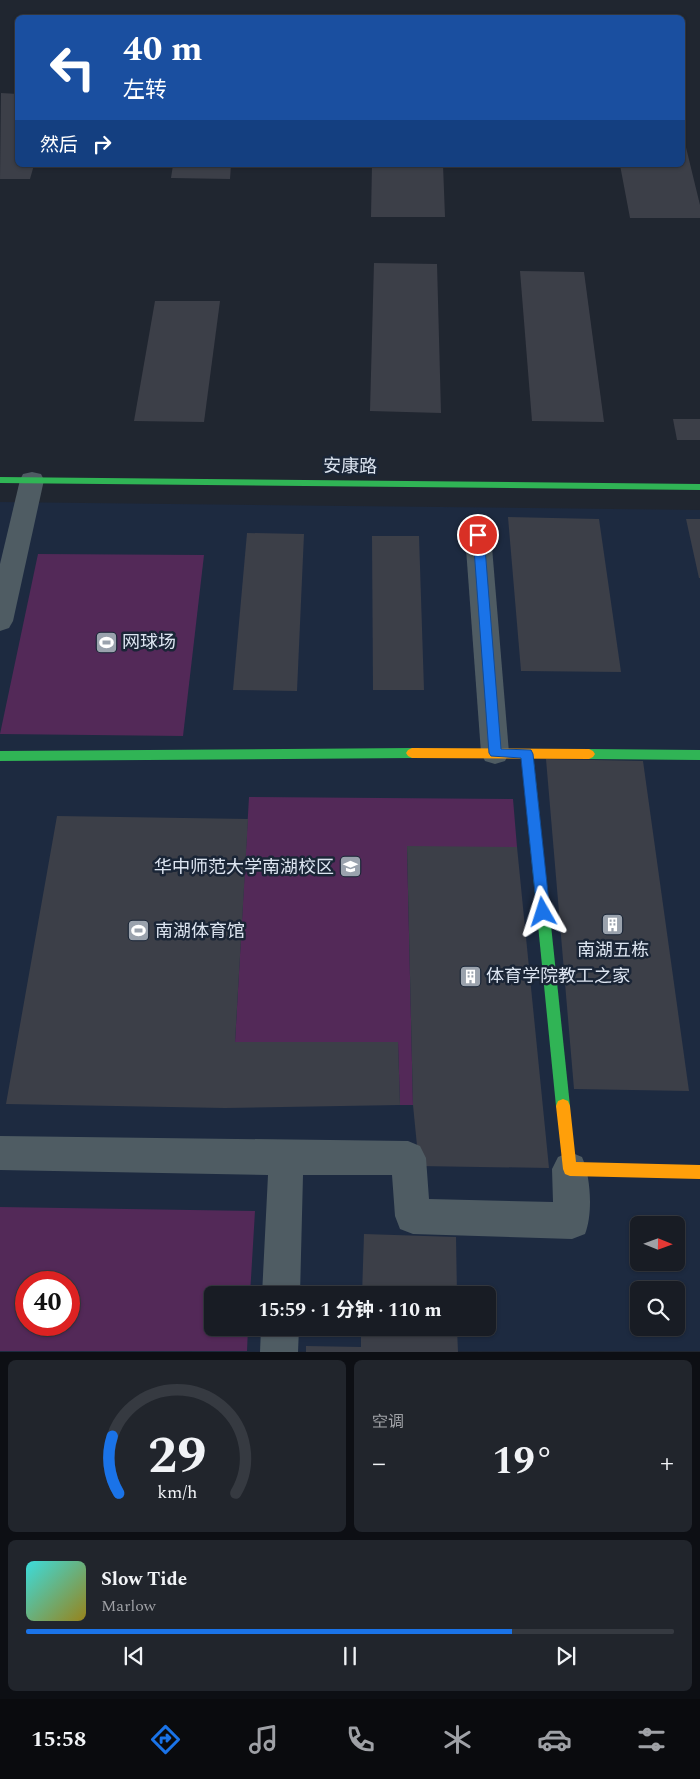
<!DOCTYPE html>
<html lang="zh">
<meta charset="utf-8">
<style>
:root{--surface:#181c24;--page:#21252c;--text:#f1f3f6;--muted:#9fa1a6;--line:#363a41;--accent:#1a73e8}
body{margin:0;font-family:Spectral,"Noto Sans SC",serif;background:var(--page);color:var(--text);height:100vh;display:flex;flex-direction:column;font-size:19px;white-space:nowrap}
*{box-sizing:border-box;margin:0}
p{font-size:16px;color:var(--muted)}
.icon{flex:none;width:28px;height:28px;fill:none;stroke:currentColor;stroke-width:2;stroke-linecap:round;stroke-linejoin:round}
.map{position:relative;height:1352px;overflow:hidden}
.sheet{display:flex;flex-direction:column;gap:8px;padding:8px;background:#0d0f14;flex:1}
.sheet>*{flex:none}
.hud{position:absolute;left:15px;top:15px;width:670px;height:152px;border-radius:8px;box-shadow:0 1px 4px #0004,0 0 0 1px var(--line);background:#1a4fa0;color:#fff;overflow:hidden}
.needle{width:32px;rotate:91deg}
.controls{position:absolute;left:630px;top:1216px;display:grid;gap:10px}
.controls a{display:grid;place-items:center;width:55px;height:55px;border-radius:8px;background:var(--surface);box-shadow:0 1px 4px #0004,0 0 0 1px var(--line);font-size:25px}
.speed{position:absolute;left:15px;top:1271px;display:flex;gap:10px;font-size:25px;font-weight:700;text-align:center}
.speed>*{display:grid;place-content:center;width:65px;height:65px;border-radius:50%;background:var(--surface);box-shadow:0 1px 4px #0004,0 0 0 1px var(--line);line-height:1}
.speed .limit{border:8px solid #d22;background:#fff;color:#111}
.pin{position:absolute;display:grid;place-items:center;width:42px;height:42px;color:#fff;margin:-21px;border:2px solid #fff;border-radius:50%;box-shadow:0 1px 5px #0007}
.me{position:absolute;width:55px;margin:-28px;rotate:354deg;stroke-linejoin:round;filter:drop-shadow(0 0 4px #0008)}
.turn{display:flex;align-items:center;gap:18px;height:105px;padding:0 25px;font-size:22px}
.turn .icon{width:65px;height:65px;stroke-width:2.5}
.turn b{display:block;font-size:35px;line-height:42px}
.then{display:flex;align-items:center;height:48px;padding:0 25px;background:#0003;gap:10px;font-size:19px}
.big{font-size:38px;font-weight:700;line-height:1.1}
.sheet .widget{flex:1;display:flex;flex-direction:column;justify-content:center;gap:8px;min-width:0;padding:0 18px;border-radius:8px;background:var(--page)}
.sheet .dial{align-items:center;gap:0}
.dial svg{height:130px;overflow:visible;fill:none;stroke:var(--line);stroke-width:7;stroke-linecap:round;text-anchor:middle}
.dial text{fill:var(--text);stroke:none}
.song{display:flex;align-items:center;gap:15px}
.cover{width:60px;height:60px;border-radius:8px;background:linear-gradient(135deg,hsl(180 70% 55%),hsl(50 70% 35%))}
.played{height:5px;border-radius:2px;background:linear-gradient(90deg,var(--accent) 75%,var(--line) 75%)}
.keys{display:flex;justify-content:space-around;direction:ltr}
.heat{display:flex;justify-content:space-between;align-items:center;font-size:28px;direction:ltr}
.sheet .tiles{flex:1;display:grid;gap:8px;grid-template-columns:1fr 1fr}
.widget:last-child{grid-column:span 2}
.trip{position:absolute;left:204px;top:1286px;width:292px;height:50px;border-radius:8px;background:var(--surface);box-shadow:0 1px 4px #0004,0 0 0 1px var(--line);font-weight:700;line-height:50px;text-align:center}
.dock{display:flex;height:80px;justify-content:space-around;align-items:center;background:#0a0b0e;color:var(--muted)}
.dock .icon{width:35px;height:35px}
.dock .on{color:var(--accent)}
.dock b{font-size:22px;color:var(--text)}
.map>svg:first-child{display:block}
.built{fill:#1d2a40;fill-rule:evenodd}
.green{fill:#532958;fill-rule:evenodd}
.building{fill:#3c3f48}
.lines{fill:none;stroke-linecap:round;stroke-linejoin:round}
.street{fill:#4f5c63;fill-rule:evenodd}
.fast{fill:#30b455;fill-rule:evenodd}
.slow{fill:#ff9f0a;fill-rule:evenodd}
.route{fill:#1a73e8;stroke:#114b97}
.labels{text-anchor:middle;stroke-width:5;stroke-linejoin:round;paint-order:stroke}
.street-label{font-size:18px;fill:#dce4f0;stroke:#1a2536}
.poi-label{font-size:18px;fill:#dce4f0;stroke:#1a2536;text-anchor:start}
</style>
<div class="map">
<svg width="700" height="1352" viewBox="0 0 700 1352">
<rect width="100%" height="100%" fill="#202630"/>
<!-- built -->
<path class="built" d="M 0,502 L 700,510 L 700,1351 L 0,1352 ZM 639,1225 L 676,1225 L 676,1262 L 639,1262 ZM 26,1282 L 69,1282 L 69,1325 L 26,1325 ZM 639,1290 L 676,1290 L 676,1328 L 639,1328 ZM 212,1295 L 488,1295 L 488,1328 L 212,1328 Z"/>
<!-- green -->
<g class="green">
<path d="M 38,554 L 204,555 L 183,736 L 0,734 Z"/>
<path d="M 249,797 L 513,799 L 517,847 L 407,847 L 413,1105 L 400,1105 L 398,1042 L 235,1042 Z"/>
<path d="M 0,1207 L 255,1211 L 250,1295 L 212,1295 L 212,1328 L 248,1328 L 247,1351 L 0,1351 ZM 69,1282 L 69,1325 L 26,1325 L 26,1282 Z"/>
</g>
<!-- building -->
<g class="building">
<path d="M 1,93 L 18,94 L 18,165 L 34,165 L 30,179 L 0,179 Z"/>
<path d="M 683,135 L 700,205 L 700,218 L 630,218 L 620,165 L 682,165 Z"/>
<path d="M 173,165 L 231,165 L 230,179 L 171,178 Z"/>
<path d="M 372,165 L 443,165 L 445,217 L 371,217 Z"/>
<path d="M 374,263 L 437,264 L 441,413 L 370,411 Z"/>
<path d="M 520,271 L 584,272 L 604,422 L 532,421 Z"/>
<path d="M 155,301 L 220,301 L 204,422 L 134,421 Z"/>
<path d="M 673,419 L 700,419 L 700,440 L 677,440 Z"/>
<path d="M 508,517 L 599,519 L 621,672 L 521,671 Z"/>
<path d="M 686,519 L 700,519 L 700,578 L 699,578 Z"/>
<path d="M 247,533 L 304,534 L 297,691 L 233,690 Z"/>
<path d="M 372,536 L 419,536 L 424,690 L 373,690 Z"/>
<path d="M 546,759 L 643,761 L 689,1091 L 574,1089 Z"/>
<path d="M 57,816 L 248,819 L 235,1042 L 398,1042 L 400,1105 L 225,1108 L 6,1104 Z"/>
<path d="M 407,846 L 517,847 L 549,1168 L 419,1166 L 413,1105 Z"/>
<path d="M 364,1234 L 456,1237 L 457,1295 L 362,1295 Z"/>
<path d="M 361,1328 L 457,1328 L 458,1352 L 306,1352 L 306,1346 L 361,1347 Z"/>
</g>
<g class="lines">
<!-- street -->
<g class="street">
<path d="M 32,472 L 41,474 L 44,480 L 13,621 L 9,628 L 0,631 L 0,564 L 20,480 L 23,474 Z"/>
<path d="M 478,526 L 487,529 L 491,535 L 509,753 L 505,761 L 495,764 L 485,761 L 481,753 L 465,535 L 469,529 Z"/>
<path d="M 0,1136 L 408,1141 L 420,1146 L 426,1158 L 429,1199 L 553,1202 L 552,1169 L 558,1157 L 570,1152 L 582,1157 C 591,1177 593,1214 585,1234 L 572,1239 L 413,1234 L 400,1229 L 395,1216 L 392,1175 L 303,1175 L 300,1295 L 262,1295 L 268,1175 L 0,1170 Z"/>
<path d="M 261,1328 L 299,1328 L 298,1352 L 260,1352 Z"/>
</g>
<!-- fast -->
<g class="fast">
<path d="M 0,477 L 700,484 L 700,490 L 0,483 Z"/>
<path d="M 412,748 L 416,750 L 418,753 L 416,756 L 412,758 L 0,761 L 0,751 Z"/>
<path d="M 527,749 L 531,751 L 533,754 L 570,1106 L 568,1111 L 563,1113 L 558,1111 L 556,1106 L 521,754 L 523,751 Z"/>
<path d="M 589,749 L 700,750 L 700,760 L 589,759 L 585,757 L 583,754 L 585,751 Z"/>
</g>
<!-- slow -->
<g class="slow">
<path d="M 412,748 L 589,749 L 593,751 L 595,754 L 593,757 L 589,759 L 412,758 L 408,756 L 406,753 L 408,750 Z"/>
<path d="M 563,1099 L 568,1101 L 570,1106 L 576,1162 L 700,1165 L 700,1179 L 570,1176 L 565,1174 L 563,1169 L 556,1106 L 558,1101 Z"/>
</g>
</g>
<!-- route -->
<path class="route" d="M 478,531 L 484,535 L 501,749 L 531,750 L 533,754 L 550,912 L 548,916 L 543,918 L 539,916 L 537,912 L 521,758 L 491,756 L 489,753 L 473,535 Z"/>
<!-- icons -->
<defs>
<symbol id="stadium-square" viewBox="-11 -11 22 22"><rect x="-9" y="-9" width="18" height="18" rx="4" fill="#9aa2ad" stroke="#1a2536"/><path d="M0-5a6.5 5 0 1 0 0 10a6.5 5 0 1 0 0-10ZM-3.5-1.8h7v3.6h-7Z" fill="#fff"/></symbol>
<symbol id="university-square" viewBox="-11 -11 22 22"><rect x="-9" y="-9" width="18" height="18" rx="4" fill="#9aa2ad" stroke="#1a2536"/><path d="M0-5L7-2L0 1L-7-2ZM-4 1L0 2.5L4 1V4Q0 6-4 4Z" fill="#fff"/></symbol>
<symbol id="building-square" viewBox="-11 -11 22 22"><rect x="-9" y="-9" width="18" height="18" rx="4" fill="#9aa2ad" stroke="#1a2536"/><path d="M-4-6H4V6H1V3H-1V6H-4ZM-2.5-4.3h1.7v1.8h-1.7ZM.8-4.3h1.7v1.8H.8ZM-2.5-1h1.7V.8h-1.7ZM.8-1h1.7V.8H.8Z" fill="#fff"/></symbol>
</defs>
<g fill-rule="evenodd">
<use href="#stadium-square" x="94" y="630" width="25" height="25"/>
<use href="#university-square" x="338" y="854" width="25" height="25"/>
<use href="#building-square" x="600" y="912" width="25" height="25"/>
<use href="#stadium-square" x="126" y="918" width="25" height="25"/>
<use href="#building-square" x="458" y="964" width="25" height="25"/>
</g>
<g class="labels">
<!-- street labels -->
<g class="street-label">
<text transform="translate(350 466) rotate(1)" y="6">安康路</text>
</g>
<!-- poi labels -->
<g class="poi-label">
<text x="122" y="648">网球场</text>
<text x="334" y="873" text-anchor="end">华中师范大学南湖校区</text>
<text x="155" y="937">南湖体育馆</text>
<text x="613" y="956" text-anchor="middle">南湖五栋</text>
<text x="486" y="982">体育学院教工之家</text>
</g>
</g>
</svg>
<div class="controls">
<a><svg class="needle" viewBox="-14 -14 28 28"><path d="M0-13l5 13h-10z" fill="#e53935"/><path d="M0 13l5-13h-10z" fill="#9fa1a6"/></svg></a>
<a><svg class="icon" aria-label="search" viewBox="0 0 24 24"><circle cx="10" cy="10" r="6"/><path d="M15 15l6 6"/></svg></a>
</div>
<div class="speed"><div class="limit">40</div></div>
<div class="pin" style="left:478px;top:535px;background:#d93025"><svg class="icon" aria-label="arrive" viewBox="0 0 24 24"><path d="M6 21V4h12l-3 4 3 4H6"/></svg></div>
<svg class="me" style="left:543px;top:912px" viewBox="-20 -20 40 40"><path d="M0-17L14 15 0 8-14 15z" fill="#1a73e8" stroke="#fff" stroke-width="4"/></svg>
<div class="trip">15:59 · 1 分钟 · 110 m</div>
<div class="hud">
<div class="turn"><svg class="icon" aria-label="left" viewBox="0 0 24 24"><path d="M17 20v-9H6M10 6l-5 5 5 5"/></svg><div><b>40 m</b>左转</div></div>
<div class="then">然后<svg class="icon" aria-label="right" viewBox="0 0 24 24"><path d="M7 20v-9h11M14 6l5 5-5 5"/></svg></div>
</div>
</div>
<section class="sheet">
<div class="tiles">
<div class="widget dial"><svg viewBox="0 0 100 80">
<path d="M14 69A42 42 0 1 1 86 69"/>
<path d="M14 69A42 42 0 0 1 10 34" stroke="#1a73e8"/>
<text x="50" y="56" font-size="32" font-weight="700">29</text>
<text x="50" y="72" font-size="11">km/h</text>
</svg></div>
<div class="widget"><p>空调</p>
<div class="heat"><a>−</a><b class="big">19°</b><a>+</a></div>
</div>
<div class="widget">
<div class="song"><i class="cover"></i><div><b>Slow Tide</b><p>Marlow</p></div></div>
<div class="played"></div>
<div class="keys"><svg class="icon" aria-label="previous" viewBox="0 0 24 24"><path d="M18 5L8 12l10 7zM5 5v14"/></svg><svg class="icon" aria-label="pause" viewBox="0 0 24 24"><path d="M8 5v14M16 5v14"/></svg><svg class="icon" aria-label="next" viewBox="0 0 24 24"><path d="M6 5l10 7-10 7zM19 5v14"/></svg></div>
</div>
</div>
</section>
<nav class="dock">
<b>15:58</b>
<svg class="icon on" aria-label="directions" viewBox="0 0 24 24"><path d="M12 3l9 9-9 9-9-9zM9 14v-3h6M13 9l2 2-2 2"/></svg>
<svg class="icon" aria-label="music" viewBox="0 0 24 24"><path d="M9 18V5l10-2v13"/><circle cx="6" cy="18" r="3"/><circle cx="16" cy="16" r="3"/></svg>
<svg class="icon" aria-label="phone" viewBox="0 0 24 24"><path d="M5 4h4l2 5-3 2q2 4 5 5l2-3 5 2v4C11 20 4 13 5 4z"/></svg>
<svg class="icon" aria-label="climate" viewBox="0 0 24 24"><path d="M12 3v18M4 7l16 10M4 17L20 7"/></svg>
<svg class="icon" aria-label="car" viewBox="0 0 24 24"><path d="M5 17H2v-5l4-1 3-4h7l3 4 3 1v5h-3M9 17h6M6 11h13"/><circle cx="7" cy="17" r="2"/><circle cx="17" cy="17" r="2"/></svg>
<svg class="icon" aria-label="filters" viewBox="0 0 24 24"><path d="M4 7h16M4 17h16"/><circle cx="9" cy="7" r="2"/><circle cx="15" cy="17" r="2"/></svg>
</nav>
